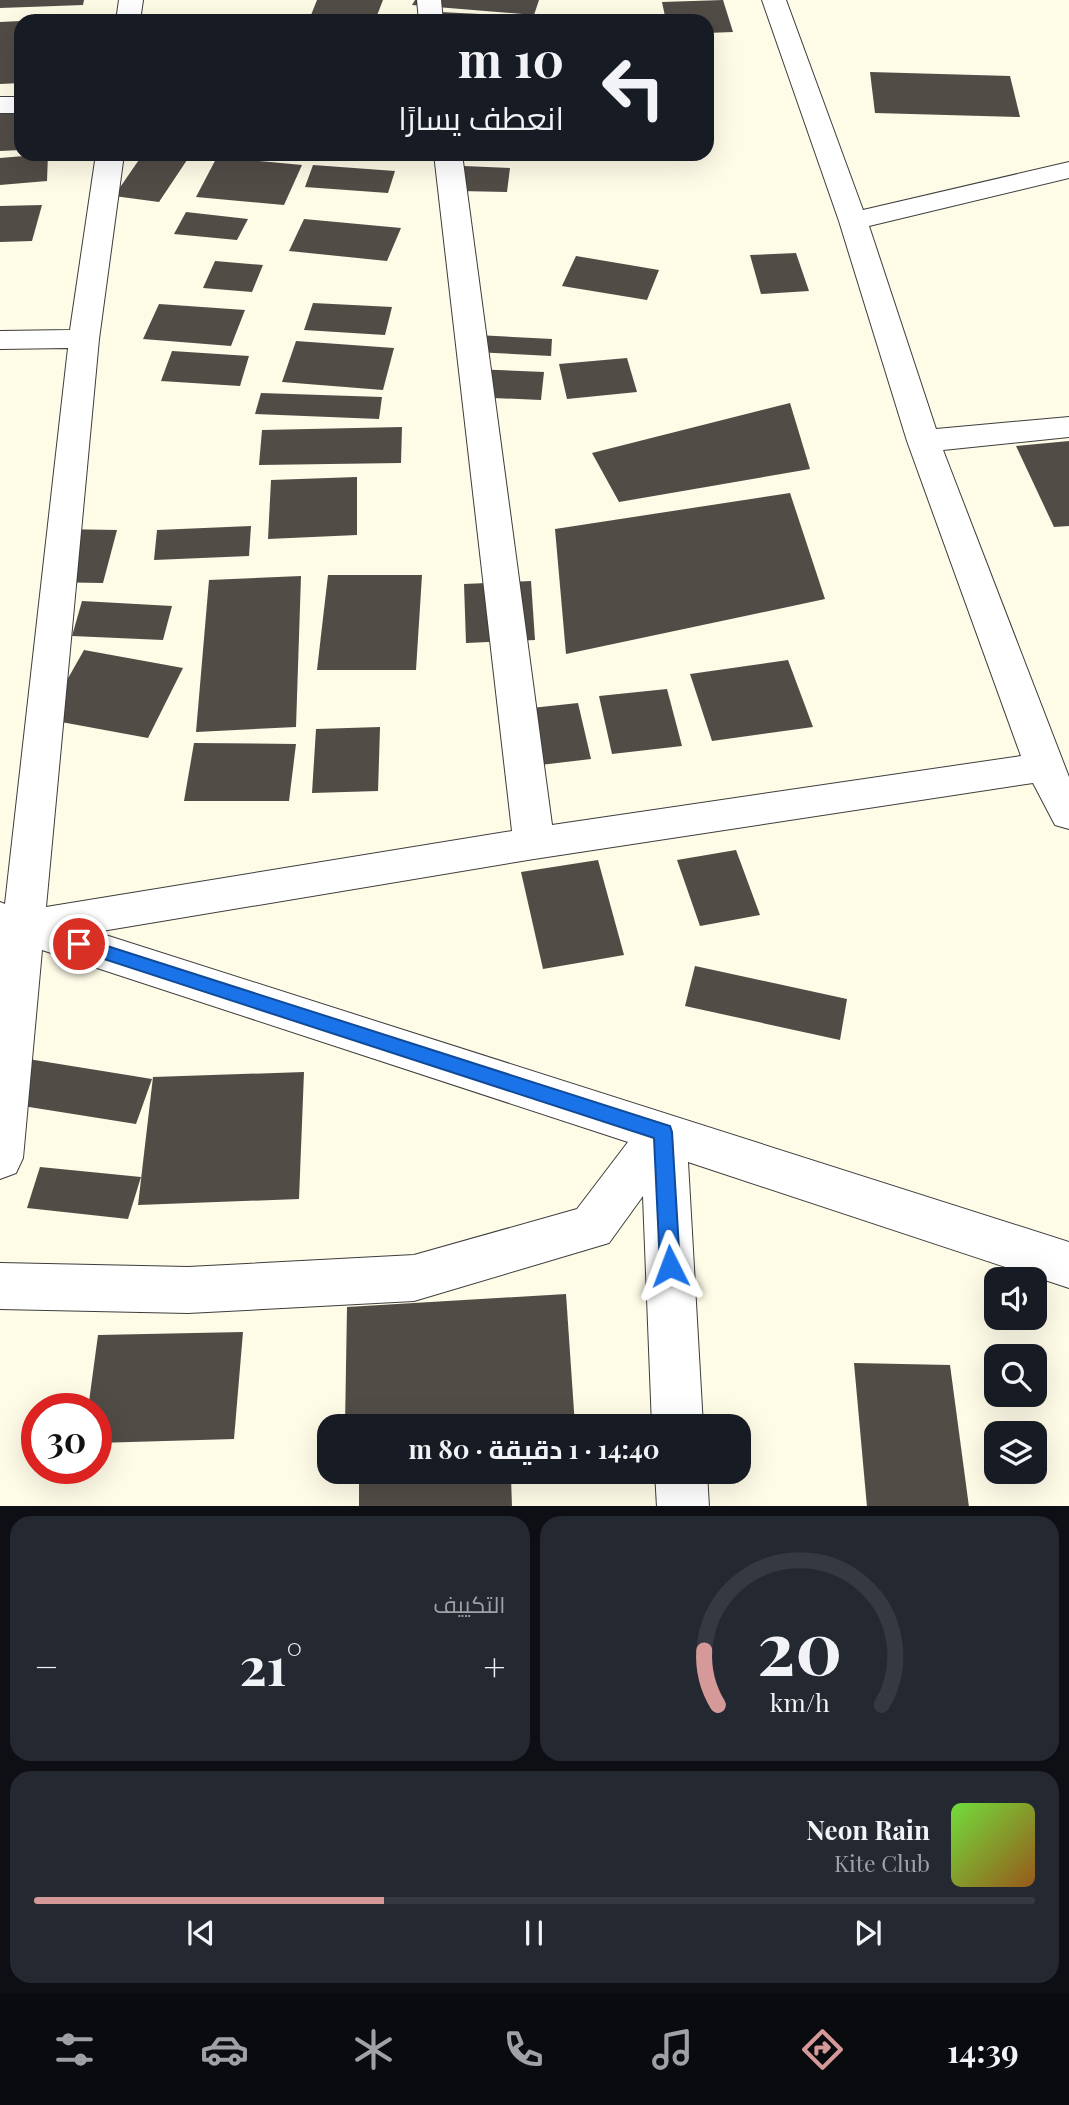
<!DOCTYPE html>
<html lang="ar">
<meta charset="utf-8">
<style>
:root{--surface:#171b24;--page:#242831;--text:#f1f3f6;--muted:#9ea1a6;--line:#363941;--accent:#d59999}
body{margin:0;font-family:"Playfair Display",Cairo,serif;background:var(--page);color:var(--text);direction:rtl;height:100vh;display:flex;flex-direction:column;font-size:26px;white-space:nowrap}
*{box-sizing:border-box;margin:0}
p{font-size:23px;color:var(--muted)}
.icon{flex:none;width:38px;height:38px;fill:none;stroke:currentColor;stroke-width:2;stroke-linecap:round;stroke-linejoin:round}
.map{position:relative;height:1506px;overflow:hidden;direction:ltr}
.panel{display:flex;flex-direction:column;gap:10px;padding:10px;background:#0d0f14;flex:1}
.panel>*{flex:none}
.top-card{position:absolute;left:14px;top:14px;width:700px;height:147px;border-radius:21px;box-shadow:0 7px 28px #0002;direction:rtl;background:#171b24;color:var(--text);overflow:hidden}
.buttons{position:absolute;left:984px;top:1267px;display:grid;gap:14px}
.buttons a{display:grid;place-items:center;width:63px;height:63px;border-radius:14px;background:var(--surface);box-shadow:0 7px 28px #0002;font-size:35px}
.speed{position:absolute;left:21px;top:1393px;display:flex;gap:14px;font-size:35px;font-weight:700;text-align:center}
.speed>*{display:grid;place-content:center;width:91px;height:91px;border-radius:50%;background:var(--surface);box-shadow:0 7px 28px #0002;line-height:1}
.speed .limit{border:10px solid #d22;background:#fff;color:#111}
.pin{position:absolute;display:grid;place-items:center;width:60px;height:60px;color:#fff;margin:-30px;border:4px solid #fff;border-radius:50%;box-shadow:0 2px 7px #0007}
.me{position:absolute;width:77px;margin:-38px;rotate:357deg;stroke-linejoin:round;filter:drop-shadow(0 0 5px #0008)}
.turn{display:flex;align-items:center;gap:24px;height:147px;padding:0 35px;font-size:32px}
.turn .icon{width:91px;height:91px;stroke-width:2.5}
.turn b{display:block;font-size:49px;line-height:60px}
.big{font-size:52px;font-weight:700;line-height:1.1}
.panel .card{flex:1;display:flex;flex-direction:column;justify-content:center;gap:10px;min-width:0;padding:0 24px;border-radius:21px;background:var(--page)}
.panel .dial{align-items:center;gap:0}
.dial svg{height:182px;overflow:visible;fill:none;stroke:var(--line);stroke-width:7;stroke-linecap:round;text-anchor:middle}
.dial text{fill:var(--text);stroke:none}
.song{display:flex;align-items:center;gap:21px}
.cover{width:84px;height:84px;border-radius:10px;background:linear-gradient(135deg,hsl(100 70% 55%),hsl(30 70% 35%))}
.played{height:7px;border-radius:4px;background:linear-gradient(90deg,var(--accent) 35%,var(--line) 35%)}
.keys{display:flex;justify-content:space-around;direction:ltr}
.heat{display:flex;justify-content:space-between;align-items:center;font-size:38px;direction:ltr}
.panel .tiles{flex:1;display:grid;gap:10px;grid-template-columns:1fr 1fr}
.card:last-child{grid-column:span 2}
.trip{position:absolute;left:317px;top:1414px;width:434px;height:70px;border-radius:21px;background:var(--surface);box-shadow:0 7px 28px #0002;font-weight:700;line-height:70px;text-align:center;direction:rtl}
.tab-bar{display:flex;height:112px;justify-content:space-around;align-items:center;background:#090b0e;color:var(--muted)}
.tab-bar .icon{width:49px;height:49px}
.tab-bar .on{color:var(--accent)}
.tab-bar b{font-size:32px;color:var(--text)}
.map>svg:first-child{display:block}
.building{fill:#524c47}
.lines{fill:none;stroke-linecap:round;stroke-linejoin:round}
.street-casing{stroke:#3d3d3d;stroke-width:2}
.street{fill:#fff;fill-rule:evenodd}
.route{fill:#1a73e8;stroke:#114b97;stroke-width:2}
</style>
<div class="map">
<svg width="1069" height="1507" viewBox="0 0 1069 1507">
<rect width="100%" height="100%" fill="#fefbe7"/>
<!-- building -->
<g class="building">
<path d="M 0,0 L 84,0 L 83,5 L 0,8 Z"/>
<path d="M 317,0 L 383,0 L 376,18 L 311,15 Z"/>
<path d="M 415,0 L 539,0 L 534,15 L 412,5 Z"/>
<path d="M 723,0 L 733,32 L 707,33 L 707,21 L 666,21 L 662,2 Z"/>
<path d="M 440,12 L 556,18 L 556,21 L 437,21 Z"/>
<path d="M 274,16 L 298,16 L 297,21 L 273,21 Z"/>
<path d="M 21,21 L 21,83 L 0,84 L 0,22 Z"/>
<path d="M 870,72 L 1010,76 L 1020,117 L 875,113 Z"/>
<path d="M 21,109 L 21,150 L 0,151 L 0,110 Z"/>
<path d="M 48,154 L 47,181 L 0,185 L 0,158 Z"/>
<path d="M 143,154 L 189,157 L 159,202 L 114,196 Z"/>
<path d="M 217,157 L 302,165 L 284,205 L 196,197 Z"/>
<path d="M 313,165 L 395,171 L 388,193 L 305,187 Z"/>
<path d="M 464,166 L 510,168 L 507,192 L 460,191 Z"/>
<path d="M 42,205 L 32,241 L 0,242 L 0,206 Z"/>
<path d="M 186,212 L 248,219 L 237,240 L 174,234 Z"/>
<path d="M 304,219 L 401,228 L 387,261 L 289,251 Z"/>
<path d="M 796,253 L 809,291 L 761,294 L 750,255 Z"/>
<path d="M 576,256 L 659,270 L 647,300 L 562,286 Z"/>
<path d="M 215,261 L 263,265 L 252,292 L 203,288 Z"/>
<path d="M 313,303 L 392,307 L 385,335 L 304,330 Z"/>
<path d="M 159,304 L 245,310 L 231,346 L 143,339 Z"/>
<path d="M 477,335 L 552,339 L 551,356 L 474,352 Z"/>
<path d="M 296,341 L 394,348 L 383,390 L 282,382 Z"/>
<path d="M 172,351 L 249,356 L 240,386 L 161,381 Z"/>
<path d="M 627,358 L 637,392 L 567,399 L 559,364 Z"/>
<path d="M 473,369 L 544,372 L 541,400 L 470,397 Z"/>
<path d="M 261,393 L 382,397 L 379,419 L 255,414 Z"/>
<path d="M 790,403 L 810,469 L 619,502 L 592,453 Z"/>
<path d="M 402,427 L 401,463 L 259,465 L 262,430 Z"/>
<path d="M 1069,441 L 1069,526 L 1054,527 L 1016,446 Z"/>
<path d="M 357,477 L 357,535 L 268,539 L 271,480 Z"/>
<path d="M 790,493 L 825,599 L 566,654 L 555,529 Z"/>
<path d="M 251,526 L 249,556 L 154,560 L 157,530 Z"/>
<path d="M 59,529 L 117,530 L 103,583 L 43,582 Z"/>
<path d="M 328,575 L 422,575 L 416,670 L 317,670 Z"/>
<path d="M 301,576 L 296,727 L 196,732 L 209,580 Z"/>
<path d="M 531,581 L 535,640 L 466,643 L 464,584 Z"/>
<path d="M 82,601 L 172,606 L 163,640 L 72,636 Z"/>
<path d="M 84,650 L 183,668 L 148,738 L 45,719 Z"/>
<path d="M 788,660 L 813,727 L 712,741 L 690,674 Z"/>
<path d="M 667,689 L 682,746 L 612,754 L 599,696 Z"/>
<path d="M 578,703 L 591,759 L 515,768 L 504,711 Z"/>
<path d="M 380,727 L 378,791 L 312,793 L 316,729 Z"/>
<path d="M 194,743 L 296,744 L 289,801 L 184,801 Z"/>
<path d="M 736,850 L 760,915 L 700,926 L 677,860 Z"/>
<path d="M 598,860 L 624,955 L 543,969 L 521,872 Z"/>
<path d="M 695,966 L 847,999 L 840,1040 L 685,1006 Z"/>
<path d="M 22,1058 L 152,1079 L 136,1124 L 4,1103 Z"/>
<path d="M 304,1072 L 299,1199 L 138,1205 L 153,1077 Z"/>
<path d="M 40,1167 L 141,1177 L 128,1219 L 27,1208 Z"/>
<path d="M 566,1294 L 575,1426 L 345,1426 L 347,1307 Z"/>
<path d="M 243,1332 L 234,1439 L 96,1443 L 96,1409 L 88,1409 L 98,1335 Z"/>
<path d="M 854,1363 L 950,1365 L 969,1507 L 867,1507 Z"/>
<path d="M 511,1477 L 512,1507 L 359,1507 L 359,1484 Z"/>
</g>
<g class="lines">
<defs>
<g id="street">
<path d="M 119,0 L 143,0 L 140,21 L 116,21 Z"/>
<path d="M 417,0 L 441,0 L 443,21 L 419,21 Z"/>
<path d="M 762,0 L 786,0 L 863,210 L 1069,162 L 1069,178 L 869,226 L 936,429 L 1069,417 L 1069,437 L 943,450 L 1069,777 L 1069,829 L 1055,825 L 1033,783 L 534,859 L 96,932 L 1069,1242 L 1069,1288 L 688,1162 L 703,1426 L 652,1426 L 643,1196 L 609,1243 L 414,1301 L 188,1313 L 0,1309 L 0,1263 L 188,1267 L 414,1255 L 577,1209 L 628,1142 L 42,950 L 23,1158 L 16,1173 L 0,1179 L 0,902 L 5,904 L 68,348 L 0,349 L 0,331 L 70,330 L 96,154 L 124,154 L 99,339 L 46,907 L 512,831 L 434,154 L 462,154 L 552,825 L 1021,756 L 907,441 L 839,221 Z"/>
<rect x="0" y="97" width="21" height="16"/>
<path d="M 655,1472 L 707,1472 L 709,1507 L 657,1507 Z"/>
</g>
</defs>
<!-- street casing -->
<use href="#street" class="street-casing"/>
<!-- street -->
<use href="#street" class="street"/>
</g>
<!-- route -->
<path class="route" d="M 79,937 L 670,1126 L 672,1132 L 680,1266 L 677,1273 L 670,1275 L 663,1273 L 660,1266 L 654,1138 L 73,949 L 70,944 L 73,939 Z"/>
</svg>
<div class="buttons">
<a><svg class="icon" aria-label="sound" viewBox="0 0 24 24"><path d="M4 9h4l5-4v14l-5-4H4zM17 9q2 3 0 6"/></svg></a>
<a><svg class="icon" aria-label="search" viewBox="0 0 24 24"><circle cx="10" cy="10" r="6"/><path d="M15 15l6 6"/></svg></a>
<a><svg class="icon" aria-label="layers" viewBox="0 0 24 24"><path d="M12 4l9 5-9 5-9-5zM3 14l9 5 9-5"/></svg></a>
</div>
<div class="speed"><div class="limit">30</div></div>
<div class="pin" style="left:79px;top:944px;background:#d93025"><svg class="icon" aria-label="arrive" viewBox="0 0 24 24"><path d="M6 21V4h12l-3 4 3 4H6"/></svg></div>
<svg class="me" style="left:670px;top:1266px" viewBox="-20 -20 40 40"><path d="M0-17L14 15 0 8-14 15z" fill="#1a73e8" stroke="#fff" stroke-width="4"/></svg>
<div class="trip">14:40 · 1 دقيقة · 80 m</div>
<div class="top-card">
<div class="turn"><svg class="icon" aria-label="left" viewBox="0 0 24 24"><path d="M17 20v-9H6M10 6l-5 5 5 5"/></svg><div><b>10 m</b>انعطف يسارًا</div></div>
</div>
</div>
<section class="panel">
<div class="tiles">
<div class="card dial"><svg viewBox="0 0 100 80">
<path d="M14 69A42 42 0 1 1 86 69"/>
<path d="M14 69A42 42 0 0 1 8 45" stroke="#d59999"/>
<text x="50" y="56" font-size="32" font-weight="700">20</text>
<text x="50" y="72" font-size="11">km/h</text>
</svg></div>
<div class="card"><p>التكييف</p>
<div class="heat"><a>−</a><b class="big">21°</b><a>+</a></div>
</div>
<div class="card">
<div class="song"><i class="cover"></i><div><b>Neon Rain</b><p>Kite Club</p></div></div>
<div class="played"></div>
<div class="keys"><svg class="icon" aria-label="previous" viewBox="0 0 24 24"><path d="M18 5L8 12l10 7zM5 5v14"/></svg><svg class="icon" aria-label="pause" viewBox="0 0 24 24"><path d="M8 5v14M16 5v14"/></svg><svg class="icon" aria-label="next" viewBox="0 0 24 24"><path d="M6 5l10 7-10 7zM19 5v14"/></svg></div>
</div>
</div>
</section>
<nav class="tab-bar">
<b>14:39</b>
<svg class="icon on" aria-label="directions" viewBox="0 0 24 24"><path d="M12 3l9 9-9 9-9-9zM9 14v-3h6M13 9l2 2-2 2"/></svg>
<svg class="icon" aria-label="music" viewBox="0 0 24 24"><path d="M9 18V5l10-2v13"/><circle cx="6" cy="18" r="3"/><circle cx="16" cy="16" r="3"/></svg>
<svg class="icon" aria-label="phone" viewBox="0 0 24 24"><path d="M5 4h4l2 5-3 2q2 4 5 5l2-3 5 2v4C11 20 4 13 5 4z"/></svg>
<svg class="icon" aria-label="climate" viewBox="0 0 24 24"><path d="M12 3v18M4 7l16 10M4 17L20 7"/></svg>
<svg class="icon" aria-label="car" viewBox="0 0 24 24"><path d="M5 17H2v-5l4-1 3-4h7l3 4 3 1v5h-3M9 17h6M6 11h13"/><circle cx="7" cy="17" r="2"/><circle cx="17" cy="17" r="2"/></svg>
<svg class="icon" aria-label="filters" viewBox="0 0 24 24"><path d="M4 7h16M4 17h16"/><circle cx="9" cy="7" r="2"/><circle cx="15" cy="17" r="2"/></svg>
</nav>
